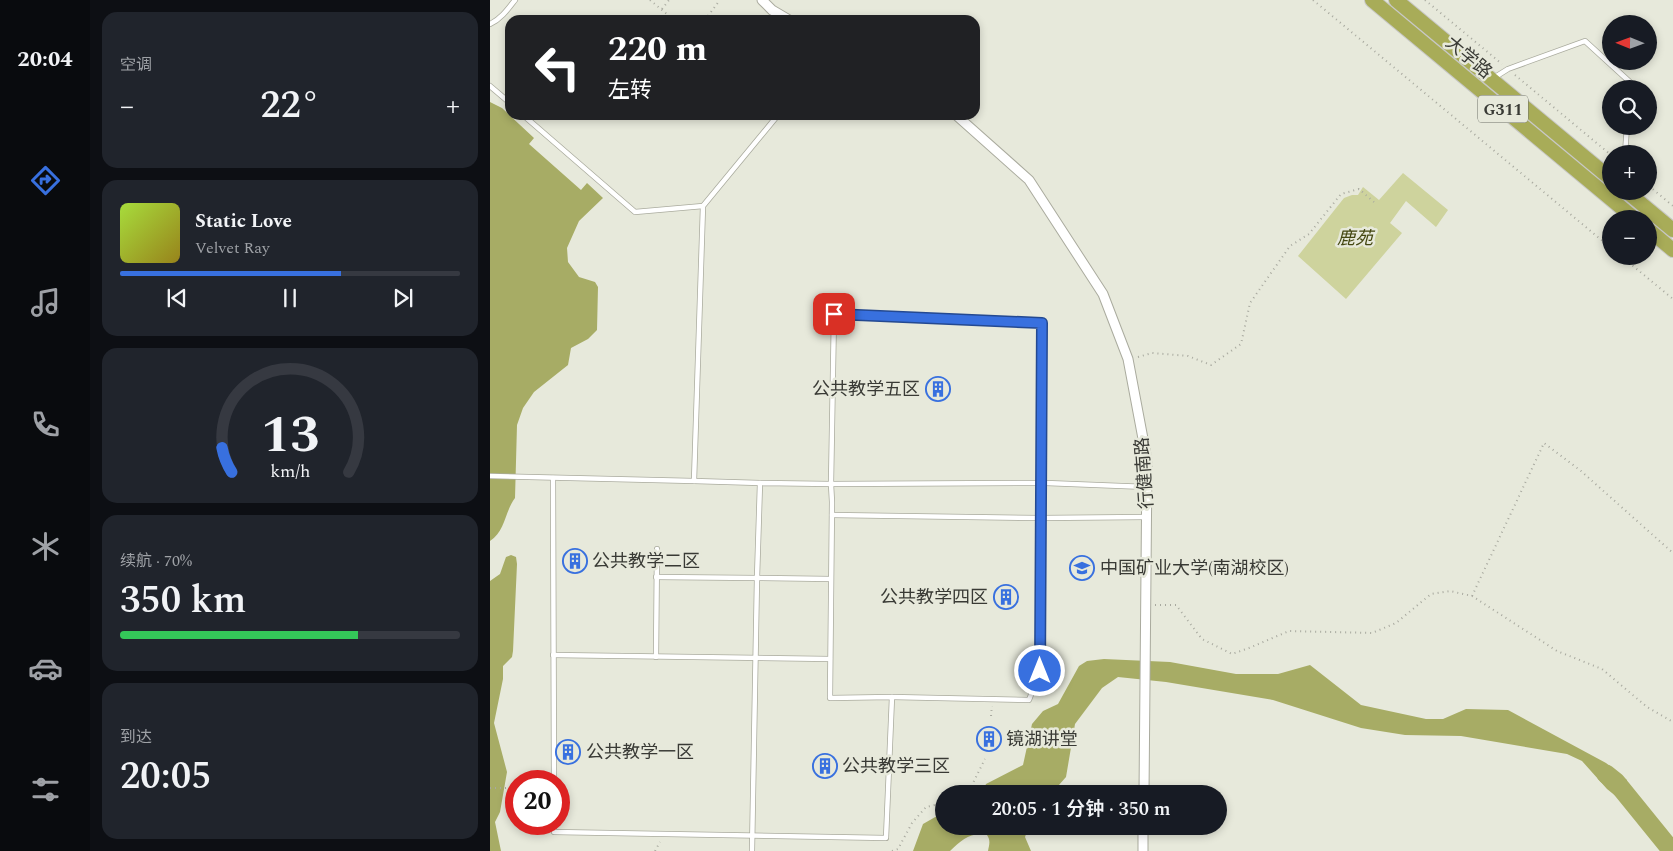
<!DOCTYPE html>
<html lang="zh">
<meta charset="utf-8">
<style>
:root{--surface:#171b24;--page:#20242c;--text:#f1f3f6;--muted:#9ea1a6;--line:#363941;--accent:#3870df}
body{margin:0;font-family:Spectral,"Noto Sans SC",serif;background:var(--page);color:var(--text);height:100vh;display:flex;flex-direction:column;font-size:19px;white-space:nowrap}
*{box-sizing:border-box;margin:0}
p{font-size:16px;color:var(--muted)}
.icon{flex:none;width:28px;height:28px;fill:none;stroke:currentColor;stroke-width:2;stroke-linecap:round;stroke-linejoin:round}
.map{position:relative;flex:1;overflow:hidden}
.panel{display:flex;flex-direction:column;gap:12px;padding:12px;background:#0d0f14;width:400px}
.panel>*{flex:none}
.guide{position:absolute;left:15px;top:15px;width:475px;height:105px;border-radius:15px;box-shadow:0 2px 8px #0003;background:#202124;color:#fff;overflow:hidden}
.needle{width:32px;rotate:271deg}
.controls{position:absolute;left:1112px;top:15px;display:grid;gap:10px}
.controls a{display:grid;place-items:center;width:55px;height:55px;border-radius:50%;background:var(--surface);box-shadow:0 2px 8px #0003;font-size:25px}
.speed{position:absolute;left:15px;top:770px;display:flex;gap:10px;font-size:25px;font-weight:700;text-align:center}
.speed>*{display:grid;place-content:center;width:65px;height:65px;border-radius:50%;background:var(--surface);box-shadow:0 2px 8px #0003;line-height:1}
.speed .limit{border:8px solid #d22;background:#fff;color:#111}
.pin{position:absolute;display:grid;place-items:center;width:42px;height:42px;color:#fff;margin:-21px;border-radius:10px;box-shadow:0 2px 8px #0006}
.me{position:absolute;width:55px;margin:-28px;rotate:0deg;stroke-linejoin:round;filter:drop-shadow(0 0 4px #0008)}
.turn{display:flex;align-items:center;gap:18px;height:105px;padding:0 20px;font-size:22px}
.turn .icon{width:65px;height:65px;stroke-width:2.5}
.turn b{display:block;font-size:35px;line-height:42px}
.big{font-size:38px;font-weight:600;line-height:1.1}
.panel .tile{flex:1;display:flex;flex-direction:column;justify-content:center;gap:8px;min-width:0;padding:0 18px;border-radius:15px;background:var(--page)}
.panel .dial{align-items:center;gap:0}
.dial svg{height:130px;overflow:visible;fill:none;stroke:var(--line);stroke-width:7;stroke-linecap:round;text-anchor:middle}
.dial text{fill:var(--text);stroke:none}
.song{display:flex;align-items:center;gap:15px}
.cover{width:60px;height:60px;border-radius:8px;background:linear-gradient(135deg,hsl(80 70% 55%),hsl(50 70% 35%))}
.played{height:5px;border-radius:2px;background:linear-gradient(90deg,var(--accent) 65%,var(--line) 65%)}
.keys{display:flex;justify-content:space-around;direction:ltr}
.heat{display:flex;justify-content:space-between;align-items:center;font-size:28px;direction:ltr}
.charge{height:8px;border-radius:4px;background:linear-gradient(90deg,#34c759 70%,var(--line) 0)}
.trip{position:absolute;left:445px;top:785px;width:292px;height:50px;border-radius:25px;background:var(--surface);box-shadow:0 2px 8px #0003;font-weight:600;line-height:50px;text-align:center}
main{display:flex;flex:1;min-height:0}
.menu{display:flex;flex-direction:column;width:90px;justify-content:space-around;align-items:center;background:#090b0e;color:var(--muted)}
.menu .icon{width:35px;height:35px}
.menu .on{color:var(--accent)}
.menu b{font-size:22px;color:var(--text)}
.map>svg:first-child{display:block}
.green{fill:#ced39d}
.water{fill:#a7ac65}
.lines{fill:none;stroke-linecap:round;stroke-linejoin:round}
.river{stroke:#a7ac65;stroke-width:19}
.service-casing{stroke:#aaab9e;stroke-width:6}
.minor-casing{stroke:#aaab9e;stroke-width:11}
.trunk-casing{stroke:#c8c8c6;stroke-width:16}
.path{stroke:#a8a99f;stroke-width:2;stroke-dasharray:1 4;stroke-linecap:butt}
.service{stroke:#fff;stroke-width:4.5}
.minor{stroke:#fff;stroke-width:9}
.trunk{stroke:#a8ac58;stroke-width:14}
.route-casing{stroke:#244991;stroke-width:12}
.route{stroke:#3870df;stroke-width:9}
.labels{text-anchor:middle;stroke-width:5;stroke-linejoin:round;paint-order:stroke}
.shield{fill:#e7e9db;stroke:#6d6e67;stroke-width:1}
.shield-label{font-size:16px;font-weight:bold;fill:#393a35}
.street-label{font-size:18px;fill:#393a35;stroke:#e7e9db}
.park-label{font-size:18px;font-style:italic;fill:#444711;stroke:#e7e9db}
.poi-label{font-size:18px;fill:#393a35;stroke:#e7e9db;text-anchor:start}
</style>
<main>
<nav class="menu">
<b>20:04</b>
<svg class="icon on" aria-label="directions" viewBox="0 0 24 24"><path d="M12 3l9 9-9 9-9-9zM9 14v-3h6M13 9l2 2-2 2"/></svg>
<svg class="icon" aria-label="music" viewBox="0 0 24 24"><path d="M9 18V5l10-2v13"/><circle cx="6" cy="18" r="3"/><circle cx="16" cy="16" r="3"/></svg>
<svg class="icon" aria-label="phone" viewBox="0 0 24 24"><path d="M5 4h4l2 5-3 2q2 4 5 5l2-3 5 2v4C11 20 4 13 5 4z"/></svg>
<svg class="icon" aria-label="climate" viewBox="0 0 24 24"><path d="M12 3v18M4 7l16 10M4 17L20 7"/></svg>
<svg class="icon" aria-label="car" viewBox="0 0 24 24"><path d="M5 17H2v-5l4-1 3-4h7l3 4 3 1v5h-3M9 17h6M6 11h13"/><circle cx="7" cy="17" r="2"/><circle cx="17" cy="17" r="2"/></svg>
<svg class="icon" aria-label="filters" viewBox="0 0 24 24"><path d="M4 7h16M4 17h16"/><circle cx="9" cy="7" r="2"/><circle cx="15" cy="17" r="2"/></svg>
</nav>
<section class="panel">
<div class="tile"><p>空调</p>
<div class="heat"><a>−</a><b class="big">22°</b><a>+</a></div>
</div>
<div class="tile">
<div class="song"><i class="cover"></i><div><b>Static Love</b><p>Velvet Ray</p></div></div>
<div class="played"></div>
<div class="keys"><svg class="icon" aria-label="previous" viewBox="0 0 24 24"><path d="M18 5L8 12l10 7zM5 5v14"/></svg><svg class="icon" aria-label="pause" viewBox="0 0 24 24"><path d="M8 5v14M16 5v14"/></svg><svg class="icon" aria-label="next" viewBox="0 0 24 24"><path d="M6 5l10 7-10 7zM19 5v14"/></svg></div>
</div>
<div class="tile dial"><svg viewBox="0 0 100 80">
<path d="M14 69A42 42 0 1 1 86 69"/>
<path d="M14 69A42 42 0 0 1 8 54" stroke="#3870df"/>
<text x="50" y="56" font-size="32" font-weight="700">13</text>
<text x="50" y="72" font-size="11">km/h</text>
</svg></div>
<div class="tile"><p>续航 · 70%</p><b class="big">350 km</b><div class="charge"></div></div>
<div class="tile"><p>到达</p><b class="big">20:05</b></div>
</section>
<div class="map">
<svg width="1183" height="851" viewBox="0 0 1183 851">
<rect width="100%" height="100%" fill="#e7e9db"/>
<!-- green -->
<path class="green" d="M 913,173 L 958,210 L 946,227 L 916,201 L 900,223 L 912,233 L 856,299 L 808,256 L 854,198 L 862,195 L 868,195 L 873,187 L 889,200 Z"/>
<!-- water -->
<g class="water">
<path d="M 0,102 L 12,108 L 44,138 L 39,144 L 91,190 L 97,183 L 113,198 L 89,221 L 77,248 L 78,262 L 89,277 L 105,282 L 108,287 L 107,330 L 98,339 L 81,348 L 78,365 L 44,392 L 33,408 L 27,425 L 25,498 C 15,511 15,532 0,541 Z"/>
<path d="M 21,555 L 26,557 L 27,564 L 23,651 L 22,657 L 13,666 L 13,679 L 4,723 L 17,772 L 10,812 L 5,822 L 11,851 L 0,851 L 0,581 L 10,574 L 16,557 Z"/>
<path d="M 614,659 L 680,662 L 746,674 L 788,674 L 820,665 L 871,705 L 936,719 L 953,719 L 976,709 L 1018,710 L 1116,763 L 1137,780 L 1132,801 L 1117,789 L 1092,761 L 1077,754 L 971,736 L 915,735 L 871,728 L 783,700 L 676,682 L 628,677 L 612,688 L 585,724 L 576,777 L 561,794 L 492,794 L 496,784 L 533,765 L 542,724 L 553,711 L 568,704 L 589,666 L 597,661 Z"/>
<path d="M 447,816 L 454,816 L 454,826 L 539,826 L 535,837 L 541,851 L 498,851 C 499,845 501,841 497,835 C 480,832 472,840 460,851 L 423,851 L 433,824 Z"/>
</g>
<g class="lines">
<!-- river -->
<path class="river" d="M 1116,774 L 1126,782 L 1182,851"/>
<defs>
<g id="service">
<path d="M 0,24 C 11,19 18,9 25,0"/>
<path d="M 1002,79 L 1018,69 L 1095,41 L 1141,83 L 1141,89"/>
<path d="M 0,86 L 20,103"/>
<path d="M 33,115 L 145,212 L 213,206"/>
<path d="M 1135,154 L 1137,126"/>
<path d="M 0,476 L 204,481 L 270,483"/>
<path d="M 63,478 L 64,781"/>
<path d="M 204,481 L 213,206 L 288,115"/>
<path d="M 342,515 L 550,518 L 657,517"/>
<path d="M 166,577 L 267,578 L 262,851"/>
<path d="M 63,655 L 340,659"/>
<path d="M 166,657 L 167,549"/>
<path d="M 402,697 L 539,700 L 550,671 L 552,323 L 344,314 L 341,484 L 550,483 L 556,483 L 657,487"/>
<path d="M 64,824 L 64,832 L 396,838 L 402,697 L 340,698 L 342,502 L 341,484 L 270,483 L 267,578 L 341,579"/>
</g>
<g id="minor">
<path d="M 272,0 L 282,10 L 299,20"/>
<path d="M 466,115 L 539,180 L 613,294 L 638,359 L 657,460 L 654,794"/>
<path d="M 653,851 L 653,826"/>
</g>
<g id="trunk">
<path d="M 882,0 L 1145,219"/>
<path d="M 906,0 L 1121,179"/>
<path d="M 1136,191 L 1183,230"/>
<path d="M 1159,230 L 1183,250"/>
</g>
</defs>
<!-- service casing -->
<use href="#service" class="service-casing"/>
<!-- minor casing -->
<use href="#minor" class="minor-casing"/>
<!-- trunk casing -->
<use href="#trunk" class="trunk-casing"/>
<!-- path -->
<g class="path">
<path d="M 160,0 L 184,20"/>
<path d="M 823,0 L 1121,248"/>
<path d="M 935,0 L 1012,64"/>
<path d="M 172,9 L 179,0"/>
<path d="M 215,20 L 230,0"/>
<path d="M 1025,75 L 1121,155"/>
<path d="M 1159,186 L 1183,206"/>
<path d="M 1131,256 L 1183,299"/>
<path d="M 648,357 L 662,353 L 698,356 L 721,365 L 751,344 L 760,303 L 800,246 L 819,234 L 851,194 L 869,189 L 884,202"/>
<path d="M 982,596 L 1054,443 L 1091,471 L 1183,553"/>
<path d="M 665,605 L 686,605 L 712,639 L 742,654 L 759,648 L 799,631 L 882,633 L 906,623 L 941,594 L 960,591 L 982,596 L 1067,651 L 1112,669 L 1157,707 L 1183,722"/>
<path d="M 501,716 L 502,706"/>
<path d="M 0,788 L 26,788"/>
<path d="M 475,794 L 482,785 L 495,759"/>
<path d="M 165,851 L 170,842"/>
<path d="M 402,851 L 408,849 L 422,823 L 436,807 L 454,803"/>
</g>
<!-- service -->
<use href="#service" class="service"/>
<!-- minor -->
<use href="#minor" class="minor"/>
<!-- trunk -->
<use href="#trunk" class="trunk"/>
</g>
<g class="lines">
<defs>
<path id="route" d="M 344,314 L 552,323 L 550,671"/>
</defs>
<!-- route casing -->
<use href="#route" class="route-casing"/>
<!-- route -->
<use href="#route" class="route"/>
</g>
<!-- icons -->
<defs>
<symbol id="building-ring" viewBox="-11 -11 22 22"><circle r="9.5" fill="#e7e9db" stroke="#3870df" stroke-width="1.5"/><path d="M-4-6H4V6H1V3H-1V6H-4ZM-2.5-4.3h1.7v1.8h-1.7ZM.8-4.3h1.7v1.8H.8ZM-2.5-1h1.7V.8h-1.7ZM.8-1h1.7V.8H.8Z" fill="#3870df"/></symbol>
<symbol id="university-ring" viewBox="-11 -11 22 22"><circle r="9.5" fill="#e7e9db" stroke="#3870df" stroke-width="1.5"/><path d="M0-5L7-2L0 1L-7-2ZM-4 1L0 2.5L4 1V4Q0 6-4 4Z" fill="#3870df"/></symbol>
</defs>
<g fill-rule="evenodd">
<use href="#building-ring" x="434" y="375" width="28" height="28"/>
<use href="#building-ring" x="71" y="547" width="28" height="28"/>
<use href="#university-ring" x="578" y="554" width="28" height="28"/>
<use href="#building-ring" x="502" y="583" width="28" height="28"/>
<use href="#building-ring" x="485" y="725" width="28" height="28"/>
<use href="#building-ring" x="64" y="738" width="28" height="28"/>
<use href="#building-ring" x="321" y="752" width="28" height="28"/>
</g>
<g class="labels">
<!-- shield labels -->
<rect class="shield" x="988" y="95.5" width="50" height="27" rx="4"/>
<g class="shield-label">
<text x="1013" y="115">G311</text>
</g>
<!-- street labels -->
<g class="street-label">
<text transform="translate(979 57) rotate(40)" y="6">大学路</text>
<text transform="translate(654 473) rotate(-94)" y="6">行健南路</text>
</g>
<!-- park labels -->
<g class="park-label">
<text x="865" y="244">鹿苑</text>
</g>
<!-- poi labels -->
<g class="poi-label">
<text x="430" y="395" text-anchor="end">公共教学五区</text>
<text x="102" y="567">公共教学二区</text>
<text x="610" y="574">中国矿业大学(南湖校区)</text>
<text x="498" y="603" text-anchor="end">公共教学四区</text>
<text x="516" y="745">镜湖讲堂</text>
<text x="96" y="758">公共教学一区</text>
<text x="352" y="772">公共教学三区</text>
</g>
</g>
</svg>
<div class="controls">
<a><svg class="needle" viewBox="-14 -14 28 28"><path d="M0-13l5 13h-10z" fill="#e53935"/><path d="M0 13l5-13h-10z" fill="#9ea1a6"/></svg></a>
<a><svg class="icon" aria-label="search" viewBox="0 0 24 24"><circle cx="10" cy="10" r="6"/><path d="M15 15l6 6"/></svg></a>
<a>+</a>
<a>−</a>
</div>
<div class="speed"><div class="limit">20</div></div>
<div class="pin" style="left:344px;top:314px;background:#d93025"><svg class="icon" aria-label="arrive" viewBox="0 0 24 24"><path d="M6 21V4h12l-3 4 3 4H6"/></svg></div>
<svg class="me" style="left:550px;top:671px" viewBox="-20 -20 40 40"><circle r="17" fill="#3870df" stroke="#fff" stroke-width="3"/><path d="M0-11L8 9 0 5-8 9z" fill="#fff"/></svg>
<div class="trip">20:05 · 1 分钟 · 350 m</div>
<div class="guide">
<div class="turn"><svg class="icon" aria-label="left" viewBox="0 0 24 24"><path d="M17 20v-9H6M10 6l-5 5 5 5"/></svg><div><b>220 m</b>左转</div></div>
</div>
</div>
</main>
